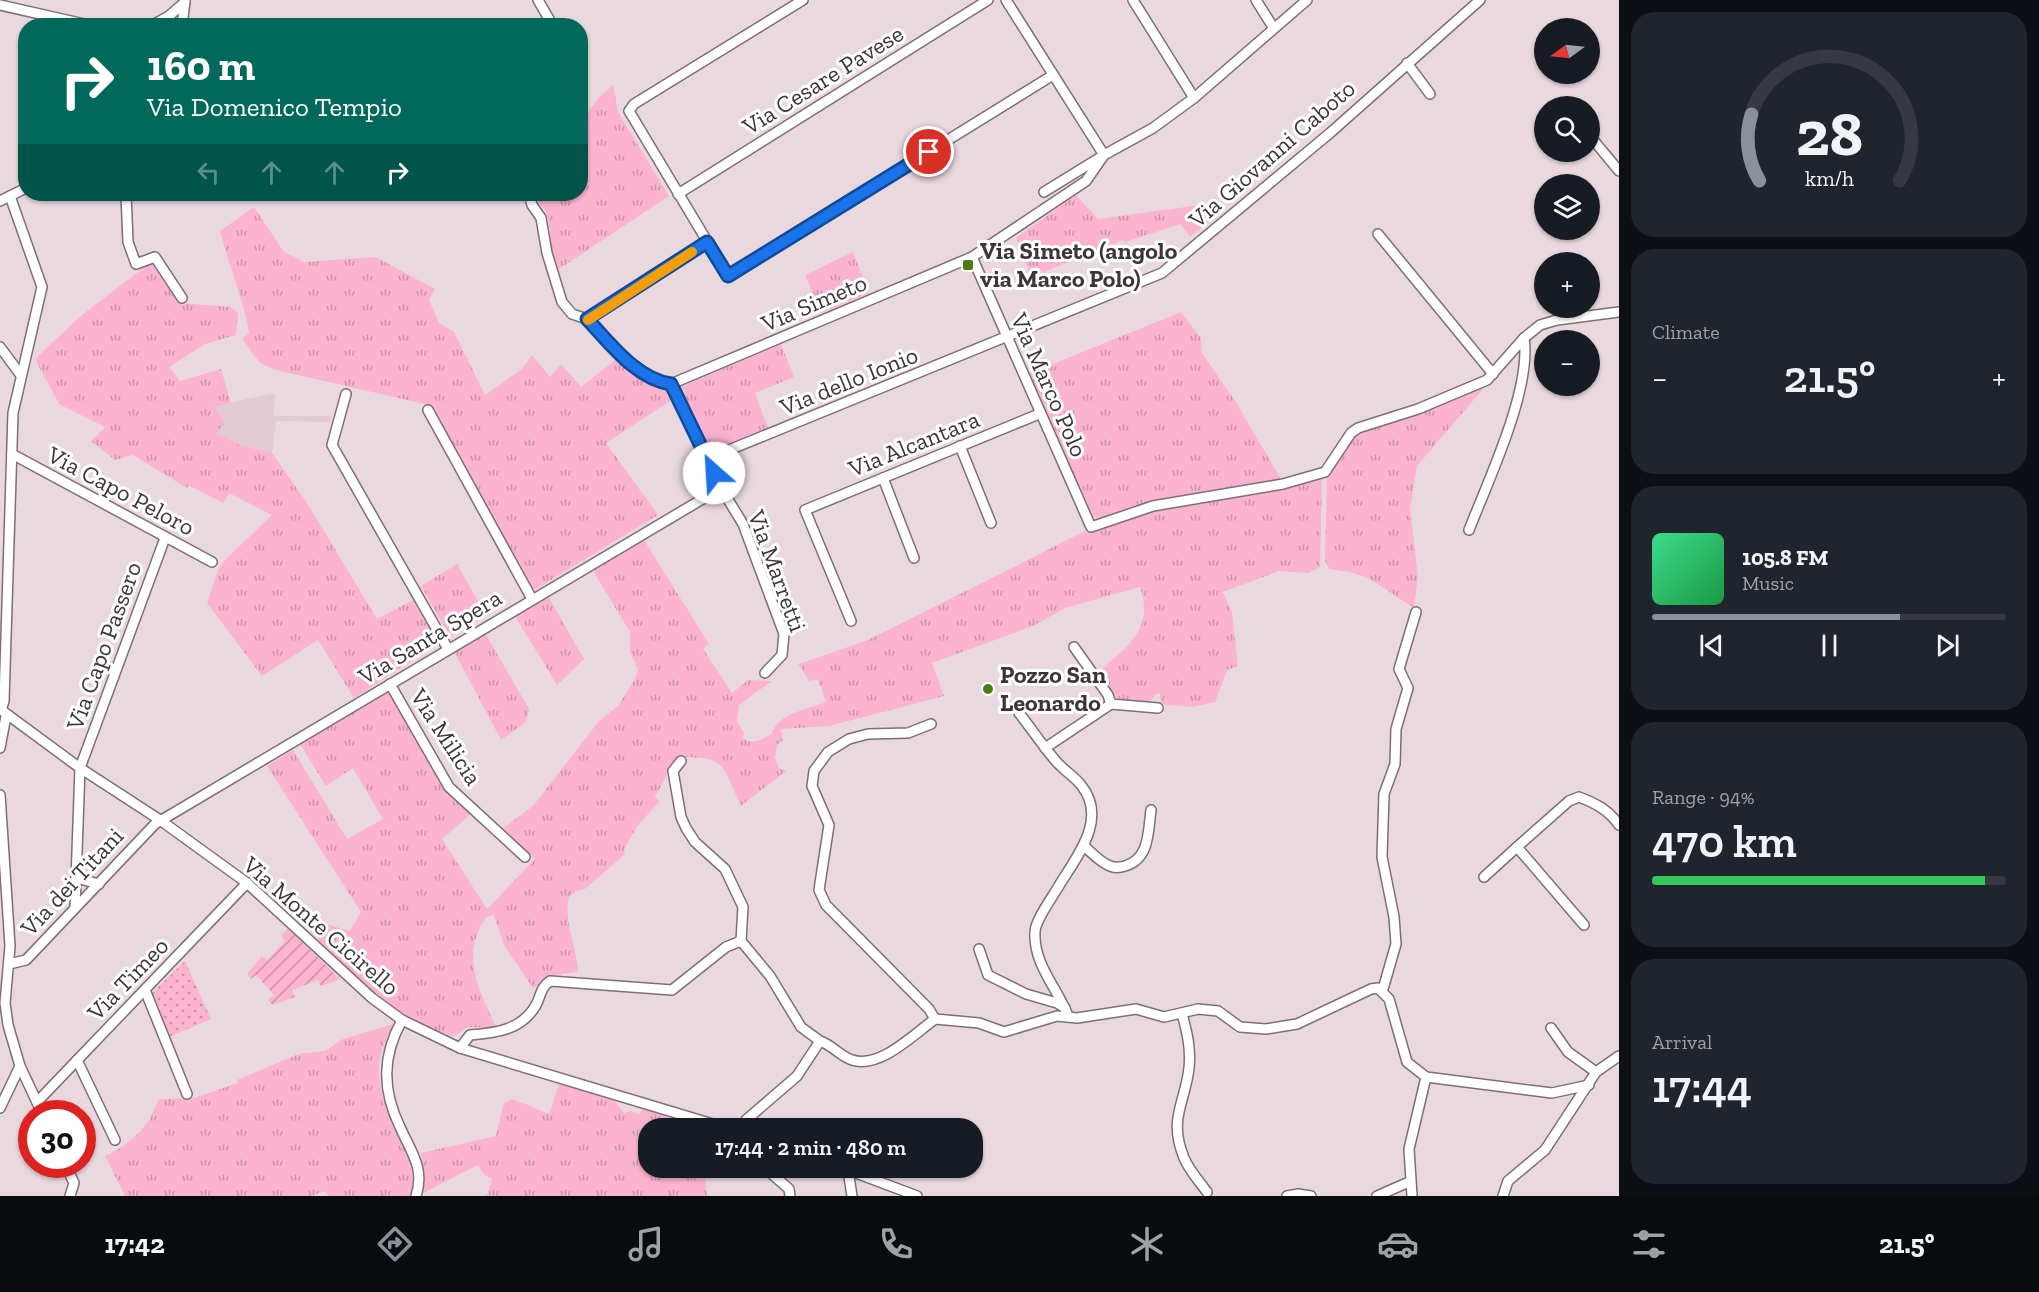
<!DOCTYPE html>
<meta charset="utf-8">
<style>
:root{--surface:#171b24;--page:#20242c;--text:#f1f3f6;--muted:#9ea1a6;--line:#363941;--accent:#8c9099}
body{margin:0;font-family:"Zilla Slab",serif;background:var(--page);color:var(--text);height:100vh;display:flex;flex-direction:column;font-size:22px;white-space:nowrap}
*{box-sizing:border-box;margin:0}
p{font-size:20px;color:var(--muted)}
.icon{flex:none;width:33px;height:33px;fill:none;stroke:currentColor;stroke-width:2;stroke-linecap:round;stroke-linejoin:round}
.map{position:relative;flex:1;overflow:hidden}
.sheet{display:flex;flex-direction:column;gap:12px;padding:12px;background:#0d0f14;width:420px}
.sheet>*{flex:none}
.guide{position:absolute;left:18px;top:18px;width:570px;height:183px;border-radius:24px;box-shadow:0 2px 4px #0004;background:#00695c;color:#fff;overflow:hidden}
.needle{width:39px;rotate:255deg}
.tools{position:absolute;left:1534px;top:18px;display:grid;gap:12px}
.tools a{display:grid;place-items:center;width:66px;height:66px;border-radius:50%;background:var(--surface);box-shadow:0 2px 4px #0004;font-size:30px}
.speed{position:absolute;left:18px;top:1100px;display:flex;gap:12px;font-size:30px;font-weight:700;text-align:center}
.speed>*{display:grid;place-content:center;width:78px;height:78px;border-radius:50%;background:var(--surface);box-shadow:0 2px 4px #0004;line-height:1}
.speed .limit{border:9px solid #d22;background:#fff;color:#111}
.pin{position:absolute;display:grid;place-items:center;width:51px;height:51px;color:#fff;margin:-26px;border:3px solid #fff;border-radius:50%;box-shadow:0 2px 6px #0007}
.me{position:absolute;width:66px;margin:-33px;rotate:334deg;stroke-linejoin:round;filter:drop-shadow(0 0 4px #0008)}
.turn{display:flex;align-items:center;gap:21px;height:126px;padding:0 30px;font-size:27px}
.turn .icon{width:78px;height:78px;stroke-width:2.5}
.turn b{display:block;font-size:42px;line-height:51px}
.lanes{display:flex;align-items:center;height:57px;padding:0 30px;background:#0003;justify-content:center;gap:30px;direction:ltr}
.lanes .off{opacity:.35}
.big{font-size:45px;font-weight:600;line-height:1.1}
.sheet .tile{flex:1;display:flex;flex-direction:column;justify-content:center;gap:9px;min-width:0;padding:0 21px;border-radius:24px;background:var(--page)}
.sheet .dial{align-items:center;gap:0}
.dial svg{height:156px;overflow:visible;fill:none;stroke:var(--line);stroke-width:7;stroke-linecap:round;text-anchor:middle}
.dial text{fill:var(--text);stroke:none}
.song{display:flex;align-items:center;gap:18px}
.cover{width:72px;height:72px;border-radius:9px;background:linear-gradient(135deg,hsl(150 70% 55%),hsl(140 70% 35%))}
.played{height:6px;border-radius:3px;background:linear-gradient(90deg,var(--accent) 70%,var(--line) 70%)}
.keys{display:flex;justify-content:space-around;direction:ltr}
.heat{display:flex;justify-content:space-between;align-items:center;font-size:33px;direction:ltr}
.charge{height:9px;border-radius:4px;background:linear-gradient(90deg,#34c759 94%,var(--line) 0)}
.trip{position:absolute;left:638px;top:1118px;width:345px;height:60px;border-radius:24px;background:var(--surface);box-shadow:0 2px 4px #0004;font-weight:600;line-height:60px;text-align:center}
.tab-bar{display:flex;height:96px;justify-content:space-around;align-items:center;background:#090b0e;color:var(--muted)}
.tab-bar .icon{width:42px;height:42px}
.tab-bar .current{color:var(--accent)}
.tab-bar b{font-size:27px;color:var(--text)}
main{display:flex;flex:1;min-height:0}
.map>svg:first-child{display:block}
.built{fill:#e1cad2}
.grass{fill:url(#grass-tufts)}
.park{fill:url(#park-dots)}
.garden{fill:url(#garden-furrows)}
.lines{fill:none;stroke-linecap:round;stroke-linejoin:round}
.minor-casing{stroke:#7d6f74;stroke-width:12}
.minor{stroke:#fff;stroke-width:9}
.route-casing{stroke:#114b97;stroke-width:15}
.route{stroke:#1a73e8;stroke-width:10}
.slow{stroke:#f59e0b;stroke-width:10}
.poi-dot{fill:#4a7f14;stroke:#fff;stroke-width:2}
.labels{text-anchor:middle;stroke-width:6;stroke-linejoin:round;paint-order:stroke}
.street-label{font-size:24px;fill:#3c3538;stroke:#fff}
.poi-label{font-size:24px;font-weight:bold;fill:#3c3538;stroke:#fff;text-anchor:start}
</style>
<main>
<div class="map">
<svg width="1619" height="1196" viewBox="0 0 1619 1196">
<defs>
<pattern id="grass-tufts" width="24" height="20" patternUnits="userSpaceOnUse" patternTransform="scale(1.5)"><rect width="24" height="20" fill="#fbb3cf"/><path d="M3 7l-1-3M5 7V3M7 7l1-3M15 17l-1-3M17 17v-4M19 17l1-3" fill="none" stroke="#cc92a9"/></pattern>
<pattern id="park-dots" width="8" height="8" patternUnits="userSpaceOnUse" patternTransform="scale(1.5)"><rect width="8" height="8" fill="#fbb3cf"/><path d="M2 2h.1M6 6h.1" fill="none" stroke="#cc92a9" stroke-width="1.8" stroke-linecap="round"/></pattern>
<pattern id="garden-furrows" width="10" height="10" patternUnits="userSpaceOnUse" patternTransform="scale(1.5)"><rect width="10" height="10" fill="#fbb3cf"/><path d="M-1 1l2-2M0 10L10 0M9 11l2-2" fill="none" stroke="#cc92a9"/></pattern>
</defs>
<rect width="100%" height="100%" fill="#e9d9df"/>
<!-- built -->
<path class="built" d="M 275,393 L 274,416 L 332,416 L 330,422 L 276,421 L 272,453 L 242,446 L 215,433 L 215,406 Z"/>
<!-- grass -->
<g class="grass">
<path d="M 613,85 L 618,112 L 669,196 L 556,271 C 551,253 551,236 548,218 C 547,209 536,202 532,194 L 580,194 L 581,124 L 598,98 Z"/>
<path d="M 1076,195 L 1098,219 L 1208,204 L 1218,215 L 1190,237 L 1181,224 L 1125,242 L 1123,240 L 1031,277 L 1016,238 Z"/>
<path d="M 254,207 L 284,252 L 305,262 L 376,257 L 435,289 L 429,300 L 439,323 L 454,332 L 485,395 L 522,369 L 532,355 L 550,377 L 561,364 L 581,387 L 619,357 L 645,379 L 669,391 L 673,399 L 606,443 L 658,515 L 536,589 L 531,587 L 429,405 L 276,370 L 260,363 L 242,339 L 249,333 C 243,298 229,266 220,231 Z"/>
<path d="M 853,252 L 869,293 L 821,313 L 805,275 Z"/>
<path d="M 154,260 L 181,303 L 231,307 L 238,313 L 236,335 L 205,344 L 169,367 L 180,381 L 221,369 L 231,403 L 215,407 L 225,423 L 216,433 L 242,446 L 272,453 L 309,506 L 377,619 L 413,600 L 438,644 L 354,698 L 318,640 L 262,676 L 207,603 L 218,570 L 224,561 L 272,515 L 229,493 L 223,503 L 189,485 L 187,488 L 133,455 L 115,460 L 91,441 L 105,427 L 59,404 L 35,359 L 83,314 Z"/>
<path d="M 1181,312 L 1201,338 L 1202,353 L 1237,404 L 1281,479 L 1147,504 L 1108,518 L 1093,517 L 1028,374 Z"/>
<path d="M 781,344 L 794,377 L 755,393 L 768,428 L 708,452 L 680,387 Z"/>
<path d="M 1484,388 L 1417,466 L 1410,509 L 1418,577 L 1414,608 L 1370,579 L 1351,572 L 1329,569 L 1325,561 L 1327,476 L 1353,436 Z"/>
<path d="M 1322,477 L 1320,567 L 1309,573 L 1279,571 L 1223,592 L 1232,612 L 1238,666 L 1227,670 L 1215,702 L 1193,707 L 1161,704 L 1160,694 L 1156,694 L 1149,703 C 1113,699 1117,703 1098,672 C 1126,648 1155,629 1140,587 L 1065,608 L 1033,626 L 932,663 L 944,696 L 829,726 L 781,729 L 783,740 L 777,745 L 775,758 L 779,768 L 786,771 L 741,806 C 721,764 728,757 678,757 C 668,768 664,783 655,796 L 659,802 L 638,825 L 624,849 L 625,854 L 585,889 L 576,891 L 569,897 C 563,918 577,949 578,972 L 549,976 L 539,986 L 533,988 L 504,945 L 494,915 L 486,917 C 459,957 480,989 496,1028 L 468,1027 L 454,1036 C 395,1025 336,954 292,914 L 350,931 L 361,912 L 267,766 L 293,750 L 347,839 L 383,819 L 353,768 L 326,786 L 300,744 L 389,692 L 445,789 L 471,814 L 442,839 L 487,909 L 535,859 L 502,829 L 533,806 L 599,721 L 618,706 L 635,679 L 638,669 L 630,652 L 630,632 L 595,574 L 594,567 L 644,540 L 709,644 L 703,649 L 732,693 L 748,680 L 772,681 L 739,705 L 737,722 L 744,733 L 743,738 C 752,746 763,739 772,734 C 775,714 809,709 826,702 L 818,679 L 809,681 L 799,664 L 868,640 L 1085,531 L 1087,533 L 1157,509 Z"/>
<path d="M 457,564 L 486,615 L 450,637 L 421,586 Z"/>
<path d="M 548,596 L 584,659 L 557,685 L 515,616 Z"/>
<path d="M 485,633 L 529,709 L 526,722 L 501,740 L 455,653 Z"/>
<path d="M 393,1024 C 387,1038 379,1052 379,1068 C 379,1084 383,1103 390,1118 C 401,1144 419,1167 410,1196 L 328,1196 L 325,1191 L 311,1196 L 125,1196 L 105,1156 C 122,1148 138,1137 149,1120 C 154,1113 154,1106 160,1099 L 194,1098 L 238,1083 L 237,1080 L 299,1054 L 325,1051 L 343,1039 Z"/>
<path d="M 559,1084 L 613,1099 L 624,1113 L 631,1111 L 639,1114 L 643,1109 L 700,1128 L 648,1128 L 648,1167 L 704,1167 L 707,1196 L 485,1196 L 488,1194 L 492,1178 L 484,1175 L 478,1165 L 421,1194 L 425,1176 L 421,1153 L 496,1136 L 504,1103 L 512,1099 L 549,1114 Z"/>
</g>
<!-- park -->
<path class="park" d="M 185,961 L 211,1019 L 169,1037 L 151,994 Z"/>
<!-- garden -->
<path class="garden" d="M 288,928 L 340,979 L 321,986 L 318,980 L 292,990 L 295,997 L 273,1005 L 268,1000 L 274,995 L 256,975 L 251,979 L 247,974 L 262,956 L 267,960 L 285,941 L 281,936 Z"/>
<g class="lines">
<defs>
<g id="minor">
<path d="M 538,0 L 553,26"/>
<path d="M 803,0 L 634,104 L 629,111 L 728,276 L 1053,75"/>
<path d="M 1006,0 L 1104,155 L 1044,192"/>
<path d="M 1133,0 L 1194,98"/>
<path d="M 1256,0 L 1273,27"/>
<path d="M 0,5 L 93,26"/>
<path d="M 151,26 L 169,16 L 185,2"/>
<path d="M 182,26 L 185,1"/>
<path d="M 1407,63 L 1430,94"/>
<path d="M 1590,136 L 1619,171"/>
<path d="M 126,194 L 128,242 L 136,264 L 155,257 L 182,298"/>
<path d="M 529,194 L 532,205 L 541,218 L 547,253 L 562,302 L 572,314 L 587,319 L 617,351 L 646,376 L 671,384 L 721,488 L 743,524 L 784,634 L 782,655 L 765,673"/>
<path d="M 678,194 L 988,0"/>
<path d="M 0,201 L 26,188"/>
<path d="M 1378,234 L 1493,374"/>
<path d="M 972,257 L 1091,527 L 1153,506 L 1283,484 L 1325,472 L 1351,433 L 1358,428 L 1418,409 L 1487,380 L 1524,338 L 1540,325 L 1557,320 L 1619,312"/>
<path d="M 587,319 L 707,242"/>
<path d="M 0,347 L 20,374"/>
<path d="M 671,384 L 972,257 L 1086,181 L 1104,155 L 1153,128 L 1194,98 L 1307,0"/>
<path d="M 346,394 L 332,445 L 448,649"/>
<path d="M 428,410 L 532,599"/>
<path d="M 960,446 L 991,523"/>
<path d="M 12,454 L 212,562"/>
<path d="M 707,459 L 1162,273 L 1330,133 L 1480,0"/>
<path d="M 883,478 L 914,558"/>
<path d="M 1469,530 C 1488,481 1532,389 1524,338"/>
<path d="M 851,621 L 805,510 L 1039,414"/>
<path d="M 1074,647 L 1108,695 L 1111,704"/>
<path d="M 390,684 L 449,787 L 525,857"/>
<path d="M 0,709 L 80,768 L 160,820 L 247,883 L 372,998 L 402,1020 L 460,1048 L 726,1128"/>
<path d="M 1,710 L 4,701 L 13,413 L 42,287 L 10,196"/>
<path d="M 1019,713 C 1031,728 1042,745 1055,760 C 1062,769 1074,776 1081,785 C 1108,818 1078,855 1060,884 C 1054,895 1035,920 1035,932 C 1033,964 1058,989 1068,1016"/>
<path d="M 931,724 L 908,733 L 868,734 L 849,739 L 828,752 L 814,771 L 812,786 L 829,825 L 819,890 L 826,905 L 929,1009 L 935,1019"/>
<path d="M 0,748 L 6,716"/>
<path d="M 1045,748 L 1111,704 L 1158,708"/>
<path d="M 681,761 L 673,771 L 681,817 L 686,828 L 695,842 L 725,869 L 743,907 L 741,941 L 770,976 L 801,1027 L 820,1041 L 797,1076 L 746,1120"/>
<path d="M 0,795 L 10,946 L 5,1003 L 8,1025 L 20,1066 L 42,1113"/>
<path d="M 1084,846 C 1091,852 1098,860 1106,864 C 1112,868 1119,868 1125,866 C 1150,859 1148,831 1151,810"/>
<path d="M 1484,877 L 1517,847"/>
<path d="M 76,878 L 99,884"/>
<path d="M 75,908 L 80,768 L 165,538"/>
<path d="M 1584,925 L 1517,847 L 1569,801 L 1579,797 C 1595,803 1609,810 1619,825"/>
<path d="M 979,949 L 988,975 L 1026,994 L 1057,1003 L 1065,1008"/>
<path d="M 9,964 L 26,960 L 155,824 L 721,488"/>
<path d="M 1383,989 L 1396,944 L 1394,917 L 1382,857 L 1384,794 L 1395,764 L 1396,729 L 1408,688 L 1399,669 L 1416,612"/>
<path d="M 145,990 L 187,1094"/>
<path d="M 1182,1014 C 1187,1032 1191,1048 1189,1068 C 1185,1104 1168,1118 1184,1158 C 1189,1170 1199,1181 1207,1192"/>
<path d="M 402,1020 C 382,1056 382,1090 400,1127 C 411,1152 425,1168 416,1196"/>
<path d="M 1551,1028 L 1568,1052 L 1596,1072"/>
<path d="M 820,1041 C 832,1045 840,1056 852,1060 C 880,1069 914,1034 935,1019 L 979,1023 L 1004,1032 L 1057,1016 L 1077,1018 L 1136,1009 L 1164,1017 L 1198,1009 L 1218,1011 L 1240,1027 L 1266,1029 L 1297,1024 L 1371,989 L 1378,988 L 1389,999 L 1407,1062 L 1426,1077 L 1552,1093 L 1589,1085"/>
<path d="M 460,1048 L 470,1035 C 496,1033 522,1030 536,1005 C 541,996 540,988 550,981 L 672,990 L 726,947 L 741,941"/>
<path d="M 77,1060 L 115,1140"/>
<path d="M 37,1102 L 247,883"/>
<path d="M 0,1108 L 20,1066"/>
<path d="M 65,1164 L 74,1183 L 70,1196"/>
<path d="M 764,1167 L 789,1189 L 790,1196"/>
<path d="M 840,1167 L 917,1196"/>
<path d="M 848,1170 L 852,1196"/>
<path d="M 1287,1196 L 1298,1194 L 1311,1196"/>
<path d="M 1377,1196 L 1409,1182"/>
<path d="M 1412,1196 L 1409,1149 L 1426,1077"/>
<path d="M 1503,1196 L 1508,1181 L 1545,1150 L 1596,1072 L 1619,1056"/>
</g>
</defs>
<!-- minor casing -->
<use href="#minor" class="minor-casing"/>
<!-- minor -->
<use href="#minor" class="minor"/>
</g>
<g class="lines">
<defs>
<path id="route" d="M 714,473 L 671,384 C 636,379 610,343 587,319 L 707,242 L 728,276 L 929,152"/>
</defs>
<!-- route casing -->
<use href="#route" class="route-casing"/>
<!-- route -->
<use href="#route" class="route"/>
<!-- slow -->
<path class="slow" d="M 588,320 L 692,252"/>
</g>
<!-- markers -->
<g class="poi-dot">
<rect x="962" y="259" width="12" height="12" rx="3"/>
<circle cx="988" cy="689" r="6"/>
</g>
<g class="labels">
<!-- street labels -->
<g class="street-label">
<text transform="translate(823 80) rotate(-32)" y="8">Via Cesare Pavese</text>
<text transform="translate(1272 154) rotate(-41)" y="8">Via Giovanni Caboto</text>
<text transform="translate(814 303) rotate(-23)" y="8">Via Simeto</text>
<text transform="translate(849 381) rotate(-22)" y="8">Via dello Ionio</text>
<text transform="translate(1049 385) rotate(66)" y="8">Via Marco Polo</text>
<text transform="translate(914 444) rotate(-22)" y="8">Via Alcantara</text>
<text transform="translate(121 491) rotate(28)" y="8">Via Capo Peloro</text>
<text transform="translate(777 571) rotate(70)" y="8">Via Marretti</text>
<text transform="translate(430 637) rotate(-31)" y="8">Via Santa Spera</text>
<text transform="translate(104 646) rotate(-70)" y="8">Via Capo Passero</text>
<text transform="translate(446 737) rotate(57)" y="8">Via Milicia</text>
<text transform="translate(72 882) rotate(-47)" y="8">Via dei Titani</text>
<text transform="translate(321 926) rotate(41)" y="8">Via Monte Cicirello</text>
<text transform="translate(128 979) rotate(-46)" y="8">Via Timeo</text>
</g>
<!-- poi labels -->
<g class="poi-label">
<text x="980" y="259">Via Simeto (angolo<tspan x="980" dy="28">via Marco Polo)</tspan></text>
<text x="1000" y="683">Pozzo San<tspan x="1000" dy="28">Leonardo</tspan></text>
</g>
</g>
</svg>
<div class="tools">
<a><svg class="needle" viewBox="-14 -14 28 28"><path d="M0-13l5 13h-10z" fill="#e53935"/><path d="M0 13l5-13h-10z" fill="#9ea1a6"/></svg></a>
<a><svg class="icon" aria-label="search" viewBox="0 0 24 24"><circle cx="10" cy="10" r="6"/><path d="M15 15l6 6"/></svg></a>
<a><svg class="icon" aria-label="layers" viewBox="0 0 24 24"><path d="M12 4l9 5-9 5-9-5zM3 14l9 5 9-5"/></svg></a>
<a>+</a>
<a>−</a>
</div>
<div class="speed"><div class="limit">30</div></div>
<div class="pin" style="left:929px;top:152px;background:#d93025"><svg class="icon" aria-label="arrive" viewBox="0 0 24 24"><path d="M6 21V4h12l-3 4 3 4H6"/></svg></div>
<svg class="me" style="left:714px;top:473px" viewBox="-20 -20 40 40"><circle r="19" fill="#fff"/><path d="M0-13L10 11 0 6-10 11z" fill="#1a73e8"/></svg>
<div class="trip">17:44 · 2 min · 480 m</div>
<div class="guide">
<div class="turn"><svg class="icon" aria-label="right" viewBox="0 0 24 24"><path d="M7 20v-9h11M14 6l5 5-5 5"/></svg><div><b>160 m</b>Via Domenico Tempio</div></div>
<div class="lanes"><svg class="icon off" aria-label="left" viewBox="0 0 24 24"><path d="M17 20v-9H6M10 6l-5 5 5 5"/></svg><svg class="icon off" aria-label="ahead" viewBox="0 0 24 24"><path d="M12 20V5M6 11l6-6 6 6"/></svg><svg class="icon off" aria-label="ahead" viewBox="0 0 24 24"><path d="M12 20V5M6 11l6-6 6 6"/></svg><svg class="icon" aria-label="right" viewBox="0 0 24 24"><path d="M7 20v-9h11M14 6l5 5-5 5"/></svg></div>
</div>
</div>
<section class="sheet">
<div class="tile dial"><svg viewBox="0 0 100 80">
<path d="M14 69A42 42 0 1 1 86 69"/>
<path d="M14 69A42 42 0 0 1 10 35" stroke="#8c9099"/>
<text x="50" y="56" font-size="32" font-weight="700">28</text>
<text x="50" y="72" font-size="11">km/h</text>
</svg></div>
<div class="tile"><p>Climate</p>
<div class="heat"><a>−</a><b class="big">21.5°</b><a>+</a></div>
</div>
<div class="tile">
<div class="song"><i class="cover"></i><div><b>105.8 FM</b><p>Music</p></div></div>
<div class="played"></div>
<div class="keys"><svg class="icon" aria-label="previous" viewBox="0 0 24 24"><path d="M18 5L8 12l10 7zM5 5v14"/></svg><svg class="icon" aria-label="pause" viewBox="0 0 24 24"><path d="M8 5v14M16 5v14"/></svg><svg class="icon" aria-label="next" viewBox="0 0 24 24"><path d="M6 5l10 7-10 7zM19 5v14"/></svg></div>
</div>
<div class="tile"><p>Range · 94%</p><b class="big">470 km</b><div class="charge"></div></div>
<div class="tile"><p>Arrival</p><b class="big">17:44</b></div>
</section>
</main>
<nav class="tab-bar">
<b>17:42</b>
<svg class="icon current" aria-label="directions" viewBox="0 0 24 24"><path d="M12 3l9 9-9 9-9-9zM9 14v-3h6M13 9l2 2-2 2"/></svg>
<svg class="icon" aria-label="music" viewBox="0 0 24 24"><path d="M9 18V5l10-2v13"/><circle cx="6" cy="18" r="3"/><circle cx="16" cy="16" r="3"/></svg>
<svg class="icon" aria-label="phone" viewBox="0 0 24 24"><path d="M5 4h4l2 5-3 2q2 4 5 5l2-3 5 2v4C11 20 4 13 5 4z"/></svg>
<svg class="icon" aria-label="climate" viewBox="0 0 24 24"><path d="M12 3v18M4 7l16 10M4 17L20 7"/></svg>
<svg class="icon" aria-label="car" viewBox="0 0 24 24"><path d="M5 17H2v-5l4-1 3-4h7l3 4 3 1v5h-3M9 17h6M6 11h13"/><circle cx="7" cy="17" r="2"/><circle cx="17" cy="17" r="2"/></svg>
<svg class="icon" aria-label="filters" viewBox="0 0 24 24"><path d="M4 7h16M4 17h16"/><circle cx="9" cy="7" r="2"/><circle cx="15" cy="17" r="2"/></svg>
<b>21.5°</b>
</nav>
